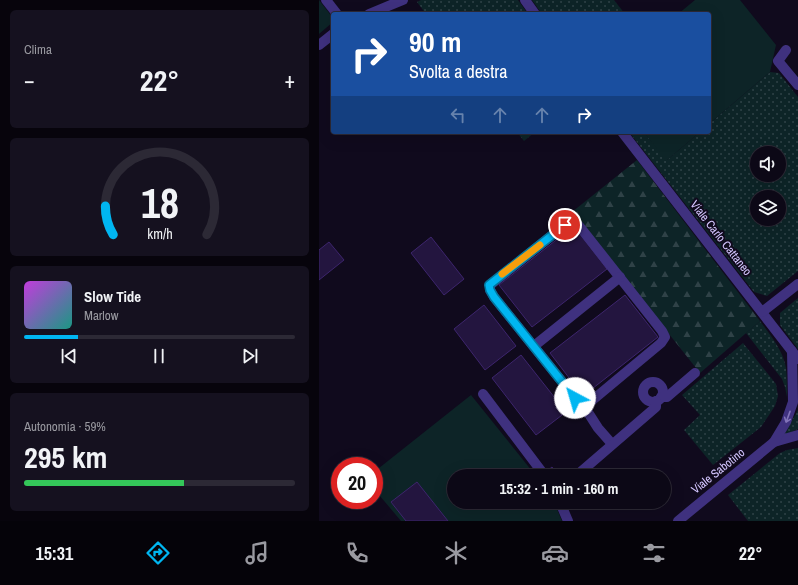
<!DOCTYPE html>
<html lang="it">
<meta charset="utf-8">
<style>
:root{--surface:#0c0816;--page:#15111f;--text:#f1f3f6;--muted:#9a9aa1;--line:#2c2935;--accent:#00b6f1}
body{margin:0;font-family:"Archivo Narrow",sans-serif;background:var(--page);color:var(--text);height:100vh;display:flex;flex-direction:column;font-size:15px;white-space:nowrap}
*{box-sizing:border-box;margin:0}
p{font-size:13px;color:var(--muted)}
.icon{flex:none;width:22px;height:22px;fill:none;stroke:currentColor;stroke-width:2;stroke-linecap:round;stroke-linejoin:round}
.map{position:relative;flex:1;overflow:hidden}
.side{display:flex;flex-direction:column;gap:10px;padding:10px;background:#07040c;width:319px}
.side>*{flex:none}
.top-card{position:absolute;left:12px;top:12px;width:380px;height:122px;border-radius:4px;box-shadow:0 4px 16px #0002,0 0 0 1px var(--line);background:#1a4fa0;color:#fff;overflow:hidden}
.tools{position:absolute;left:431px;top:146px;display:grid;gap:8px}
.tools a{display:grid;place-items:center;width:36px;height:36px;border-radius:50%;background:var(--surface);box-shadow:0 4px 16px #0002,0 0 0 1px var(--line);font-size:20px}
.speed{position:absolute;left:12px;top:457px;display:flex;gap:8px;font-size:20px;font-weight:700;text-align:center}
.speed>*{display:grid;place-content:center;width:52px;height:52px;border-radius:50%;background:var(--surface);box-shadow:0 4px 16px #0002,0 0 0 1px var(--line);line-height:1}
.speed .limit{border:6px solid #d22;background:#fff;color:#111}
.pin{position:absolute;display:grid;place-items:center;width:34px;height:34px;color:#fff;margin:-17px;border:2px solid #fff;border-radius:50%;box-shadow:0 1px 4px #0007}
.me{position:absolute;width:44px;margin:-22px;rotate:321deg;stroke-linejoin:round;filter:drop-shadow(0 0 3px #0008)}
.turn{display:flex;align-items:center;gap:14px;height:84px;padding:0 12px;font-size:18px}
.turn .icon{width:52px;height:52px;stroke-width:2.5}
.turn b{display:block;font-size:28px;line-height:34px}
.lanes{display:flex;align-items:center;height:38px;padding:0 12px;background:#0003;justify-content:center;gap:20px;direction:ltr}
.lanes .off{opacity:.35}
.big{font-size:30px;font-weight:800;line-height:1.1}
.side .card{flex:1;display:flex;flex-direction:column;justify-content:center;gap:6px;min-width:0;padding:0 14px;border-radius:6px;background:var(--page)}
.side .dial{align-items:center;gap:0}
.dial svg{height:104px;overflow:visible;fill:none;stroke:var(--line);stroke-width:7;stroke-linecap:round;text-anchor:middle}
.dial text{fill:var(--text);stroke:none}
.song{display:flex;align-items:center;gap:12px}
.cover{width:48px;height:48px;border-radius:6px;background:linear-gradient(135deg,hsl(290 70% 55%),hsl(170 70% 35%))}
.played{height:4px;border-radius:2px;background:linear-gradient(90deg,var(--accent) 20%,var(--line) 20%)}
.keys{display:flex;justify-content:space-around;direction:ltr}
.heat{display:flex;justify-content:space-between;align-items:center;font-size:22px;direction:ltr}
.charge{height:6px;border-radius:3px;background:linear-gradient(90deg,#34c759 59%,var(--line) 0)}
.trip{position:absolute;left:128px;top:469px;width:224px;height:40px;border-radius:20px;background:var(--surface);box-shadow:0 4px 16px #0002,0 0 0 1px var(--line);font-weight:800;line-height:40px;text-align:center}
.menu{display:flex;height:64px;justify-content:space-around;align-items:center;background:#050309;color:var(--muted)}
.menu .icon{width:28px;height:28px}
.menu .on{color:var(--accent)}
.menu b{font-size:18px;color:var(--text)}
main{display:flex;flex:1;min-height:0}
.map>svg:first-child{display:block}
.grass{fill:url(#grass-dots);fill-rule:evenodd}
.forest{fill:url(#forest-firs)}
.garden{fill:#0d2427}
.building{fill:#23153f;stroke:#3d256d}
.lines{fill:none;stroke-linecap:round;stroke-linejoin:round}
.minor{stroke:#3f317f;stroke-width:10}
.oneway{stroke:#8274b9}
.route-casing{stroke:#00769d;stroke-width:10}
.route{stroke:#00b6f1;stroke-width:7}
.slow{stroke:#f59e0b;stroke-width:7}
.labels{text-anchor:middle;stroke-width:4;stroke-linejoin:round;paint-order:stroke}
.street-label{font-size:12px;fill:#d4c6ff;stroke:#100a1d}
</style>
<main>
<section class="side">
<div class="card"><p>Clima</p>
<div class="heat"><a>−</a><b class="big">22°</b><a>+</a></div>
</div>
<div class="card dial"><svg viewBox="0 0 100 80">
<path d="M14 69A42 42 0 1 1 86 69"/>
<path d="M14 69A42 42 0 0 1 8 47" stroke="#00b6f1"/>
<text x="50" y="56" font-size="32" font-weight="700">18</text>
<text x="50" y="72" font-size="11">km/h</text>
</svg></div>
<div class="card">
<div class="song"><i class="cover"></i><div><b>Slow Tide</b><p>Marlow</p></div></div>
<div class="played"></div>
<div class="keys"><svg class="icon" aria-label="previous" viewBox="0 0 24 24"><path d="M18 5L8 12l10 7zM5 5v14"/></svg><svg class="icon" aria-label="pause" viewBox="0 0 24 24"><path d="M8 5v14M16 5v14"/></svg><svg class="icon" aria-label="next" viewBox="0 0 24 24"><path d="M6 5l10 7-10 7zM19 5v14"/></svg></div>
</div>
<div class="card"><p>Autonomia · 59%</p><b class="big">295 km</b><div class="charge"></div></div>
</section>
<div class="map">
<svg width="479" height="521" viewBox="0 0 479 521">
<defs>
<pattern id="grass-dots" width="8" height="8" patternUnits="userSpaceOnUse"><rect width="8" height="8" fill="#0d2427"/><path d="M2 2h.1M6 6h.1" fill="none" stroke="#2f4247" stroke-width="1.8" stroke-linecap="round"/></pattern>
<pattern id="forest-firs" width="22" height="20" patternUnits="userSpaceOnUse"><rect width="22" height="20" fill="#0d2427"/><path d="M5 1l3.5 6h-7zM16 11l3.5 6h-7z" fill="#2f4247"/></pattern>
</defs>
<rect width="100%" height="100%" fill="#100a1d"/>
<!-- grass -->
<g class="grass">
<path d="M 102,0 L 199,0 L 209,14 L 107,14 L 98,2 Z"/>
<path d="M 213,0 L 295,0 L 306,14 L 223,14 Z"/>
<path d="M 451,72 L 460,73 L 479,97 L 479,271 L 448,296 L 435,292 L 310,132 L 325,132 L 348,160 L 381,132 L 390,132 L 390,124 ZM 438,153 L 460,153 L 460,175 L 438,175 ZM 438,197 L 460,197 L 460,219 L 438,219 Z"/>
<path d="M 198,132 L 216,132 L 205,141 Z"/>
<path d="M 479,298 L 479,349 L 461,325 L 461,313 Z"/>
<path d="M 441,321 C 451,335 464,350 467,368 C 468,377 468,387 468,397 L 466,387 L 463,379 L 427,333 Z"/>
<path d="M 424,343 L 457,384 L 459,396 L 456,406 L 442,427 L 394,465 L 365,430 L 381,415 L 363,395 Z"/>
<path d="M 479,410 L 479,429 L 465,435 Z"/>
<path d="M 479,448 L 479,521 L 429,521 L 409,495 L 461,453 L 468,450 Z"/>
</g>
<!-- forest -->
<path class="forest" d="M 318,160 L 441,321 L 381,373 L 253,212 Z"/>
<!-- garden -->
<g class="garden">
<path d="M 0,0 L 14,18 L 14,22 L 0,34 Z"/>
<path d="M 376,0 L 421,0 L 457,45 L 451,72 L 390,124 L 390,14 L 359,14 Z"/>
<path d="M 325,132 L 381,132 L 347,161 Z"/>
<path d="M 152,395 L 217,476 L 135,476 L 135,502 L 235,502 L 243,521 L 82,521 L 55,489 L 55,472 Z"/>
</g>
<!-- building -->
<g class="building">
<path d="M 255,226 L 288,269 L 213,327 L 180,285 Z"/>
<path d="M 112,237 L 145,279 L 125,295 L 92,253 Z"/>
<path d="M 10,242 L 25,260 L 0,280 L 0,250 Z"/>
<path d="M 306,295 L 339,337 L 264,396 L 231,353 Z"/>
<path d="M 165,305 L 197,346 L 166,370 L 135,329 Z"/>
<path d="M 202,355 L 247,412 L 217,435 L 173,378 Z"/>
<path d="M 233,467 L 240,476 L 232,476 L 228,471 Z"/>
<path d="M 98,482 L 129,521 L 87,521 L 72,502 Z"/>
</g>
<g class="lines">
<!-- minor -->
<g class="minor">
<path d="M 7,0 L 18,14"/>
<path d="M 206,0 L 216,14"/>
<path d="M 50,14 L 84,0"/>
<path d="M 0,45 L 14,34"/>
<path d="M 467,50 L 459,61 L 479,85"/>
<path d="M 303,132 L 479,359"/>
<path d="M 256,222 L 261,227 L 343,331 L 346,337 L 342,343 L 270,403 L 263,403 L 257,399 L 175,297 L 171,290 L 171,285 L 246,225 Z"/>
<path d="M 443,312 L 479,284"/>
<path d="M 215,346 L 301,277"/>
<circle cx="334" cy="392" r="10"/>
<path d="M 164,394 L 226,476"/>
<path d="M 342,397 L 348,397 L 376,373"/>
<path d="M 263,403 L 279,428 L 293,444"/>
<path d="M 455,442 L 479,435"/>
<path d="M 257,476 L 337,407 L 337,401"/>
<path d="M 243,502 L 243,507 L 249,521"/>
<path d="M 359,521 L 455,442 L 467,422 L 474,402 L 473,351"/>
</g>
</g>
<!-- one-way arrows -->
<defs><path id="oneway-shaft" d="M-6 0H5M1.5-3L5.5 0L1.5 3" fill="none" stroke-width="1.6" stroke-linecap="round" stroke-linejoin="round"/></defs>
<use class="oneway" href="#oneway-shaft" transform="translate(469 417) rotate(110)"/>
<g class="lines">
<defs>
<path id="route" d="M 246,225 L 170,285 L 171,290 L 175,297 L 256,398"/>
</defs>
<!-- route casing -->
<use href="#route" class="route-casing"/>
<!-- route -->
<use href="#route" class="route"/>
<!-- slow -->
<path class="slow" d="M 183,274 L 221,245"/>
</g>
<g class="labels">
<!-- street labels -->
<g class="street-label">
<text transform="translate(402 238) rotate(52)" y="4">Viale Carlo Cattaneo</text>
<text transform="translate(399 471) rotate(-39)" y="4">Viale Sabotino</text>
</g>
</g>
</svg>
<div class="tools">
<a><svg class="icon" aria-label="sound" viewBox="0 0 24 24"><path d="M4 9h4l5-4v14l-5-4H4zM17 9q2 3 0 6"/></svg></a>
<a><svg class="icon" aria-label="layers" viewBox="0 0 24 24"><path d="M12 4l9 5-9 5-9-5zM3 14l9 5 9-5"/></svg></a>
</div>
<div class="speed"><div class="limit">20</div></div>
<div class="pin" style="left:246px;top:225px;background:#d93025"><svg class="icon" aria-label="arrive" viewBox="0 0 24 24"><path d="M6 21V4h12l-3 4 3 4H6"/></svg></div>
<svg class="me" style="left:256px;top:398px" viewBox="-20 -20 40 40"><circle r="19" fill="#fff"/><path d="M0-13L10 11 0 6-10 11z" fill="#00b6f1"/></svg>
<div class="trip">15:32 · 1 min · 160 m</div>
<div class="top-card">
<div class="turn"><svg class="icon" aria-label="right" viewBox="0 0 24 24"><path d="M7 20v-9h11M14 6l5 5-5 5"/></svg><div><b>90 m</b>Svolta a destra</div></div>
<div class="lanes"><svg class="icon off" aria-label="left" viewBox="0 0 24 24"><path d="M17 20v-9H6M10 6l-5 5 5 5"/></svg><svg class="icon off" aria-label="ahead" viewBox="0 0 24 24"><path d="M12 20V5M6 11l6-6 6 6"/></svg><svg class="icon off" aria-label="ahead" viewBox="0 0 24 24"><path d="M12 20V5M6 11l6-6 6 6"/></svg><svg class="icon" aria-label="right" viewBox="0 0 24 24"><path d="M7 20v-9h11M14 6l5 5-5 5"/></svg></div>
</div>
</div>
</main>
<nav class="menu">
<b>15:31</b>
<svg class="icon on" aria-label="directions" viewBox="0 0 24 24"><path d="M12 3l9 9-9 9-9-9zM9 14v-3h6M13 9l2 2-2 2"/></svg>
<svg class="icon" aria-label="music" viewBox="0 0 24 24"><path d="M9 18V5l10-2v13"/><circle cx="6" cy="18" r="3"/><circle cx="16" cy="16" r="3"/></svg>
<svg class="icon" aria-label="phone" viewBox="0 0 24 24"><path d="M5 4h4l2 5-3 2q2 4 5 5l2-3 5 2v4C11 20 4 13 5 4z"/></svg>
<svg class="icon" aria-label="climate" viewBox="0 0 24 24"><path d="M12 3v18M4 7l16 10M4 17L20 7"/></svg>
<svg class="icon" aria-label="car" viewBox="0 0 24 24"><path d="M5 17H2v-5l4-1 3-4h7l3 4 3 1v5h-3M9 17h6M6 11h13"/><circle cx="7" cy="17" r="2"/><circle cx="17" cy="17" r="2"/></svg>
<svg class="icon" aria-label="filters" viewBox="0 0 24 24"><path d="M4 7h16M4 17h16"/><circle cx="9" cy="7" r="2"/><circle cx="15" cy="17" r="2"/></svg>
<b>22°</b>
</nav>
